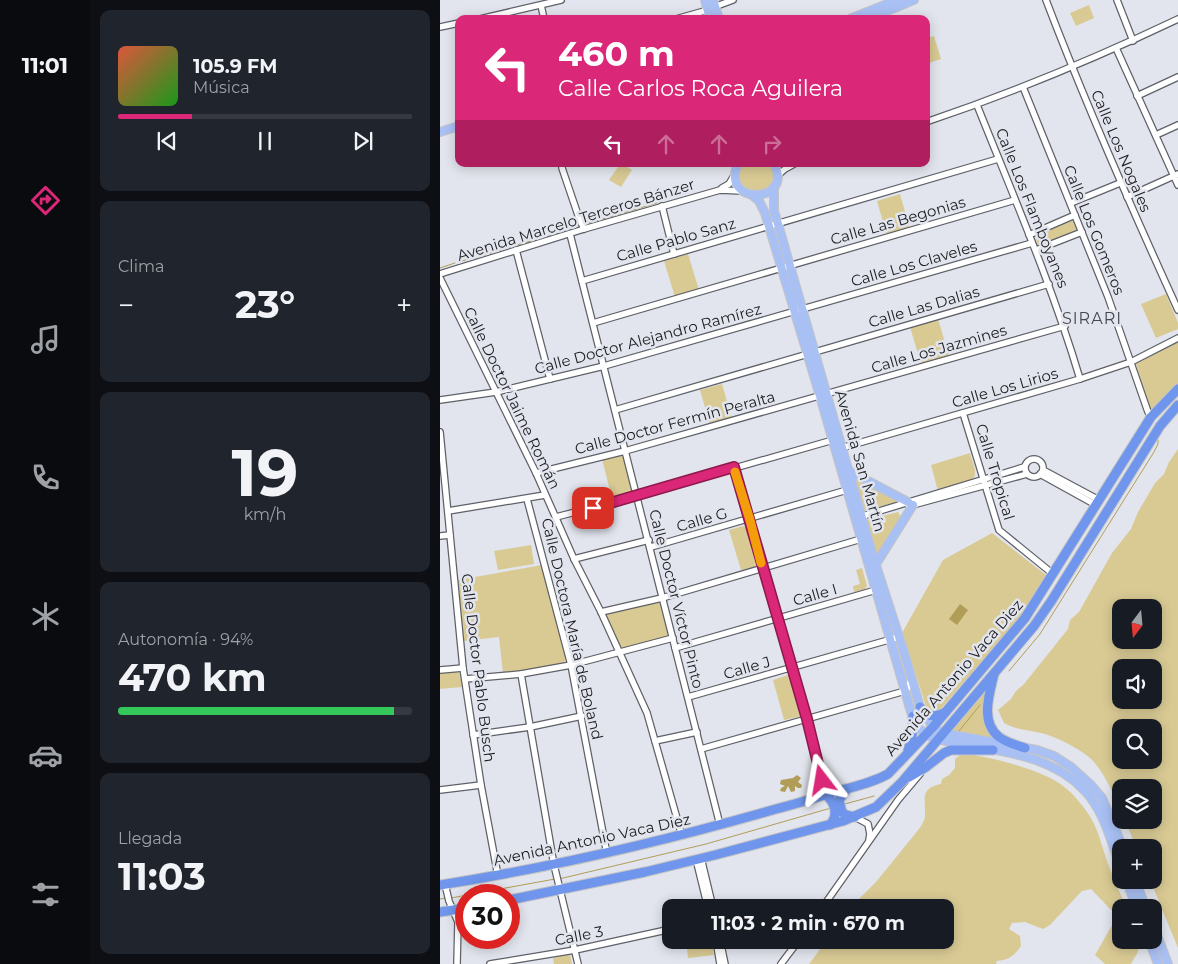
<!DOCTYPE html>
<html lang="es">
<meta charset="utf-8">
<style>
:root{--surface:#171b24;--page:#20242c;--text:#f1f3f6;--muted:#9ea1a6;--line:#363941;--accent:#db2777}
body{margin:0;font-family:Montserrat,sans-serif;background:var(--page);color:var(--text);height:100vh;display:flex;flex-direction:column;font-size:19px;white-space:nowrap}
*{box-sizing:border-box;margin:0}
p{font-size:16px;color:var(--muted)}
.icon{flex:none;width:28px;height:28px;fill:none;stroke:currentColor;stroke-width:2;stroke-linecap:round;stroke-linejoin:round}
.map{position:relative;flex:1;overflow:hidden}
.sheet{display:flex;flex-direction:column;gap:10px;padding:10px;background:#0d0f14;width:350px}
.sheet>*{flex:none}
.top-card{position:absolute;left:15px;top:15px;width:475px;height:152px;border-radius:10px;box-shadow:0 2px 12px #0003;background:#db2777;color:#fff;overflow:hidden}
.needle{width:32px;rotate:196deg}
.tools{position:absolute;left:672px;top:599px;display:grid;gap:10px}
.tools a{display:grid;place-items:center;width:50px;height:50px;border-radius:10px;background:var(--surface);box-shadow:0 2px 12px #0003;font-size:25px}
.speed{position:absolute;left:15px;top:884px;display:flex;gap:10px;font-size:25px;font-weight:700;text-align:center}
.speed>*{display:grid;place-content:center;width:65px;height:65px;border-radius:50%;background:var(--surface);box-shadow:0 2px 12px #0003;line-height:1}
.speed .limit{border:8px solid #d22;background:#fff;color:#111}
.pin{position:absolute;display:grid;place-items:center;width:42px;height:42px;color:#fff;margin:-21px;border-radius:10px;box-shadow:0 2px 8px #0006}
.me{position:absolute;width:55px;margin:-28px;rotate:346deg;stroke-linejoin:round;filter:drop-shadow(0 0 4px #0008)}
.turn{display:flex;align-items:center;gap:18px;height:105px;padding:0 20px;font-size:22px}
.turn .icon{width:65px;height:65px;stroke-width:2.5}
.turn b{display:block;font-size:35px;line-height:42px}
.lanes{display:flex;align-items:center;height:48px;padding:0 20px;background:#0003;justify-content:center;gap:25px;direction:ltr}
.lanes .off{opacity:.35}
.big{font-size:38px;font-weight:700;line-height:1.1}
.sheet .card{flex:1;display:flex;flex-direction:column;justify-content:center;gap:8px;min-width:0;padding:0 18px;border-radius:10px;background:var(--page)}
.sheet .dial{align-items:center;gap:0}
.dial b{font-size:65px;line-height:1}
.song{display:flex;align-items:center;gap:15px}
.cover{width:60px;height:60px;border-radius:8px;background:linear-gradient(135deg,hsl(10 70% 55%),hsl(120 70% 35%))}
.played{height:5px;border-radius:2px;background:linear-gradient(90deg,var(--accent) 25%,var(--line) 25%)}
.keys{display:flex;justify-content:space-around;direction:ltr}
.heat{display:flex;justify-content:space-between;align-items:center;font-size:28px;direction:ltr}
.charge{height:8px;border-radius:4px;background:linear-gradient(90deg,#34c759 94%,var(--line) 0)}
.trip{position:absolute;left:222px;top:899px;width:292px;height:50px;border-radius:10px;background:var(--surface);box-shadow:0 2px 12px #0003;font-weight:700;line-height:50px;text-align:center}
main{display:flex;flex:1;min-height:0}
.tabs{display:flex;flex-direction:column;width:90px;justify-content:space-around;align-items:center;background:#090b0e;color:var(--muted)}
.tabs .icon{width:35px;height:35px}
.tabs .selected{color:var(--accent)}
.tabs b{font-size:22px;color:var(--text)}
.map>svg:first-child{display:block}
.green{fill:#d9ca94;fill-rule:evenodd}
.water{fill:#b19d57}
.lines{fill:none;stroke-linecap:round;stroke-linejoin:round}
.stream{stroke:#b19d57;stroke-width:1}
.minor-casing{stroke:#5e6168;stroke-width:8}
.major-casing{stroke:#c4c4c5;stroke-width:10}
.highway-casing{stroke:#c4c4c5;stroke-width:11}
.minor{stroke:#fff;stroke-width:5.5}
.major{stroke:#a9c0f4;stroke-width:8}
.highway{stroke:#6f96ec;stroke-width:9}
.route-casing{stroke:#8e194d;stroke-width:12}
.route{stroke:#db2777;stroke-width:9}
.slow{stroke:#f59e0b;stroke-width:9}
.labels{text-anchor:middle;stroke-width:5;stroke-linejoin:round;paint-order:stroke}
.street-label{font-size:15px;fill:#1b1c1f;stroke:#e2e5ed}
.neighbourhood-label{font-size:16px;letter-spacing:1px;fill:#45484e;stroke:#e2e5ed}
</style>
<main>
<nav class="tabs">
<b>11:01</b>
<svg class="icon selected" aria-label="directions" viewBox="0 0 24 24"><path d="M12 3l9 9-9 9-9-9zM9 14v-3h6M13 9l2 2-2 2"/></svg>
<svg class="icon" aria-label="music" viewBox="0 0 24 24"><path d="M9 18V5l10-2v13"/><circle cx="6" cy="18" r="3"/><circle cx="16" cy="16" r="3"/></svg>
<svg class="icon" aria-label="phone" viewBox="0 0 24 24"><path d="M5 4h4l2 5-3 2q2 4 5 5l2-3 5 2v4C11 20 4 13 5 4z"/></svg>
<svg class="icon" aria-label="climate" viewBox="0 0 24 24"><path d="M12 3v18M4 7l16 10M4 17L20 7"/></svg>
<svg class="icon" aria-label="car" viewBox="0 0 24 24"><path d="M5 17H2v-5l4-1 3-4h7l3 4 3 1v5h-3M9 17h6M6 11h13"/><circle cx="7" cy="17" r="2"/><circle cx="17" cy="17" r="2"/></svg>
<svg class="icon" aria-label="filters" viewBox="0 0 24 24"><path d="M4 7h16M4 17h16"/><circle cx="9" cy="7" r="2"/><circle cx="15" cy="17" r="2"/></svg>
</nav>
<section class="sheet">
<div class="card">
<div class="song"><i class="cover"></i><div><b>105.9 FM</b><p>Música</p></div></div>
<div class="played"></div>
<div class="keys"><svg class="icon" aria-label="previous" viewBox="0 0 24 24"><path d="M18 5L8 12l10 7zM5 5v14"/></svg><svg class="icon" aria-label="pause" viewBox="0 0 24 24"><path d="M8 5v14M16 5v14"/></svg><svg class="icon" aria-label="next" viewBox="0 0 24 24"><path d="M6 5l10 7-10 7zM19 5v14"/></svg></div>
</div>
<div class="card"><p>Clima</p>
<div class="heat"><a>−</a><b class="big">23°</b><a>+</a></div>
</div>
<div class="card dial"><b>19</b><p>km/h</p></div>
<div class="card"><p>Autonomía · 94%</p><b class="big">470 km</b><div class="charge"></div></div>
<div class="card"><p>Llegada</p><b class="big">11:03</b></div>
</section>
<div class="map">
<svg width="738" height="964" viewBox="0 0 738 964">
<rect width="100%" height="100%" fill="#e2e5ed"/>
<!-- green -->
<g class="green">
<path d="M 649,5 L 654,18 L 636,26 L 630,13 Z"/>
<path d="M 494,36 L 501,59 L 489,63 L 486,55 L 486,38 Z"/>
<path d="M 180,164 L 183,164 L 192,170 L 181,187 L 169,180 Z"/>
<path d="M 303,164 L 329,164 C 351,199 282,199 303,164 Z"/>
<path d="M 460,194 L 470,229 L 447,236 L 437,201 Z"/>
<path d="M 629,221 L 635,221 L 638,226 L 634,233 L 601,245 L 597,244 L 596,235 Z"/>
<path d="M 248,254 L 259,290 L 235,297 L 224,261 Z"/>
<path d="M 726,294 L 738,323 L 738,329 L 716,338 L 701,304 Z"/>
<path d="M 498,319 L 509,356 L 481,364 L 470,327 Z"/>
<path d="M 738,342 L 738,385 L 711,413 L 696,364 Z"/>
<path d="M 282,384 L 292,419 L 270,425 L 260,390 Z"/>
<path d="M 738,449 L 738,948 L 710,880 L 714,880 L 714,848 L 696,847 L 685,820 L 714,820 L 714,788 L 681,788 L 681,812 C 674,795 664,771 650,758 C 640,749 615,736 601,733 C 588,730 576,730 564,723 L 558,710 L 571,699 L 576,691 L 584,684 L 628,629 L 630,620 L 639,612 L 672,553 L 691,529 L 698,512 L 715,483 L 724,474 L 729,462 ZM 681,608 L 714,608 L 714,640 L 681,640 ZM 681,668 L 714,668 L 714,700 L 681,700 ZM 681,728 L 714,728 L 714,760 L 681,760 Z"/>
<path d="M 530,453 C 532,462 539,473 532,481 L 498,491 L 491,465 Z"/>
<path d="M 180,455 L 184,456 L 193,491 L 191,495 L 172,499 L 162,459 Z"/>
<path d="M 413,476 L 458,499 L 457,502 L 423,511 Z"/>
<path d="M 458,512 L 461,517 L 437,558 L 427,520 Z"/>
<path d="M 303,526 L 306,528 L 316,565 L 314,567 L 301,570 L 289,530 Z"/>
<path d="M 552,533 L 606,575 L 582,614 L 568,631 L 498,712 L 491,712 L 487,709 L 462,633 L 503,560 Z"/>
<path d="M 91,545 L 94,564 L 58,570 L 54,551 Z"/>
<path d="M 102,565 L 126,659 L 123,664 L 63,673 L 59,637 L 24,641 L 18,580 Z"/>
<path d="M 422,568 L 427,586 L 424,590 L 414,592 L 413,586 L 420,584 L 416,570 Z"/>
<path d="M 219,601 L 221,602 L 228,633 L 227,636 L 183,648 L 180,647 L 166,617 L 169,612 Z"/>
<path d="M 17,671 L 20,674 L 22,687 L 0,689 L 0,673 Z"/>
<path d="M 351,674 L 362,716 L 344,720 L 333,680 Z"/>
<path d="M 548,686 C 542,717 540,714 558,740 L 511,732 L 510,729 L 519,723 Z"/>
<path d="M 526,754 C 551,757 604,770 623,786 C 634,794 644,807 651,818 C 660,834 663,852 670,869 C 675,882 681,895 686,907 L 681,908 L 681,940 L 699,940 C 701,950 695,956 691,964 L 665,964 L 655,955 L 675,920 L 672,911 L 651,889 L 642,891 L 610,925 L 603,929 L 585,922 L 572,923 L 569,929 L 580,936 L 581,946 C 574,956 569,960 557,961 L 556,964 L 369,964 L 387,940 L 506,940 L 506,908 L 411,907 L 436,882 L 479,829 C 482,824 486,819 485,813 C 485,797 481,788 501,784 L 502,779 L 509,775 L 515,768 L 515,759 L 520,755 Z"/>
<path d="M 246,940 L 271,940 L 274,955 L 248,958 Z"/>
<path d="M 130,954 L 132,964 L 114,964 L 113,958 Z"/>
</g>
<!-- water -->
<g class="water">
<path d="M 520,604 L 528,610 L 517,625 L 509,619 Z"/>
<path d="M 357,775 L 361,778 L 358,782 L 362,785 L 361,788 L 358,788 L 355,786 L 355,791 L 351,792 L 348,786 L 345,792 L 340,791 L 341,788 L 345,786 L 340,784 L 341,780 L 353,778 Z"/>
</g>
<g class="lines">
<!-- stream -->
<g class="stream">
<path d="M 149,223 L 217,203"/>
<path d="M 44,255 L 90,241"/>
<path d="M 22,261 L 35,257"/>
<path d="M 0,268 L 15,263"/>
<path d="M 569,671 L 600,634 L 714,452 L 718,444 L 718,440"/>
<path d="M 519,731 L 540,705"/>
<path d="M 405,804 L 434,796"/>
<path d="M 119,879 L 266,844 L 391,808"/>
<path d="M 11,898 L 115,879"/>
<path d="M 0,899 L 7,898"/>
</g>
<defs>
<g id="minor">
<path d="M 606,0 C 646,105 691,207 738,310"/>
<path d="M 677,0 L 693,41"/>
<path d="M 101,5 L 104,19"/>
<path d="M 274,7 L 293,0"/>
<path d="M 40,19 L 121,0"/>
<path d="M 236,19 L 268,10"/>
<path d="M 0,27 L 19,23"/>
<path d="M 676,48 L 738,185"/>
<path d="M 583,87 L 668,297 L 708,412"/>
<path d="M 697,96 L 738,77"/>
<path d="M 537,105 C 573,195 612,285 640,379"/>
<path d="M 486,122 C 572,93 656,58 738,19"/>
<path d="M 716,135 L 738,125"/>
<path d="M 122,168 L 139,218 L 144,229"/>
<path d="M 337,176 L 345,169 L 354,164"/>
<path d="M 282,188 L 289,184 L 295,174"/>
<path d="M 687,197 L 738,174"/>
<path d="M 631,203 L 680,183"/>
<path d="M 222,206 L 234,254"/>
<path d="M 130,234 L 280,825"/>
<path d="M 589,235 L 635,215"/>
<path d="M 76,250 L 110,379"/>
<path d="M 596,250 L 642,232"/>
<path d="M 0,274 L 144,229 L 280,190 L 302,191"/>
<path d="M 0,278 L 96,473 L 134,559 L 161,612 L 207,713 L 242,836"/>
<path d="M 142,281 L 558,159"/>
<path d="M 153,323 L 575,200"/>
<path d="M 0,400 L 56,392 L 164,366 L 592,243"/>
<path d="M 175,410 L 609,284"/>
<path d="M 523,413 L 559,530 L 613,574"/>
<path d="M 0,432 L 23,668 L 41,785 L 58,876"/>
<path d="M 398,449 L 640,379 L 691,362 L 738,338"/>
<circle cx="594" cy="468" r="9"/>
<path d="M 294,467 L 367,719 L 386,795"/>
<path d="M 603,470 L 659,500"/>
<path d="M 96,473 L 185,451 L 625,326"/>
<path d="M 600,474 L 656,505"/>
<path d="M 87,499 L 131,665 L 167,854"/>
<path d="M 469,506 L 587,474"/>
<path d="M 8,511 L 105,495"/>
<path d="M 423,516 L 584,467"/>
<path d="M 116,517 L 190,498 L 393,440"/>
<path d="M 0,536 L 10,535"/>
<path d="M 211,547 L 407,490"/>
<path d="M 134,559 L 209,540"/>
<path d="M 161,612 L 222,598 L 421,539"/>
<path d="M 235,648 L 436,590"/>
<path d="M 0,670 L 23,668"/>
<path d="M 81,674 L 114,865 L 138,964"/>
<path d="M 25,679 L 81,674 L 131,665 L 233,638"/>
<path d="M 248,697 L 459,637"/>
<path d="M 33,735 L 90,727 L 142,716"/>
<path d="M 215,741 L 257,732"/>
<path d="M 261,749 L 465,691 L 468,688 L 471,679"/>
<path d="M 0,790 L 41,785"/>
<path d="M 415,817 L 428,824 L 430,834 L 429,840"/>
<path d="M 261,858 L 273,908"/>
<path d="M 256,859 L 268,908"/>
<path d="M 5,884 L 9,901 L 18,922 L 17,964"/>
<path d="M 382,908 L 458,800 L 480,774"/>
<path d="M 276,940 L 280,964"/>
<path d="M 280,940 L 285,964"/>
<path d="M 50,964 L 135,950 L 231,929"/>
<path d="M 341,964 L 359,940"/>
</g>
<g id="major">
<path d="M 265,0 L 270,19"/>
<path d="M 273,0 L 279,19"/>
<path d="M 410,19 L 457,0"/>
<path d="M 428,19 L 474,0"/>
<path d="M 0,132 L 19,126"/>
<path d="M 298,164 C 279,206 355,204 334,164"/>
<path d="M 334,187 L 334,211 L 338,224 L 432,553 L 463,649 L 480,707 L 493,727 L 502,733 L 597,750 L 614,756 L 631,767 L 651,785 L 662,798 L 683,848"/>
<path d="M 312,195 L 319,201 L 325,213 L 380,396 L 465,691 C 469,704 472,723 483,732 C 491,740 508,741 519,743 C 563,752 611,755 644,790 C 664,810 671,842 681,868"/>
<path d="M 409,471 L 468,502"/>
<path d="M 436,564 L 473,505"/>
<path d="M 686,880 L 697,908"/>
<path d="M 695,880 L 706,908"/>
<path d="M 714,927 L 728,964"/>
<path d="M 709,940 L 718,964"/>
</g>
<g id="highway">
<path d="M 554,674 C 549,695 540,722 559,737 C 567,743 576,745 585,748"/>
<path d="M 480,707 C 486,716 494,718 504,713"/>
<path d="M 468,750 L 472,738 L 473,716"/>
<path d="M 469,777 L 486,767 L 504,753 L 511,750 L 553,750"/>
<path d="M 407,789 L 399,800 L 402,812 L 406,815 L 415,817"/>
<path d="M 386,795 C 395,803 399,815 390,825"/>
<path d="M 0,885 C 114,867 225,841 336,809 C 356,804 375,798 394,792 C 413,787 432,783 448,774 L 493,727 L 585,618 L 711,417 L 738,389"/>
<path d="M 69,900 L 205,872 L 275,855 L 403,821 L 436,807 L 462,782 L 594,626 L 612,600 L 720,426 L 738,405"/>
<path d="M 0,912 L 26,908"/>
</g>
</defs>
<!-- minor casing -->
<use href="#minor" class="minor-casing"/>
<!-- major casing -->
<use href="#major" class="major-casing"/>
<!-- highway casing -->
<use href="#highway" class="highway-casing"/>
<!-- minor -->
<use href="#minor" class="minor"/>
<!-- major -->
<use href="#major" class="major"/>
<!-- highway -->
<use href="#highway" class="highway"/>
</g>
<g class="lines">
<defs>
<path id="route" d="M 153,508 L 294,467 L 367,719 L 382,780"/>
</defs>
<!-- route casing -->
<use href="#route" class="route-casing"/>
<!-- route -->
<use href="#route" class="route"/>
<!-- slow -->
<path class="slow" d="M 295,472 L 310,520 L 321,563"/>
</g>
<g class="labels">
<!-- street labels -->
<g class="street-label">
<text transform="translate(681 151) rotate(67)" y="5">Calle Los Nogales</text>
<text transform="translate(592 208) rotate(68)" y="5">Calle Los Flamboyanes</text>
<text transform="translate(136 220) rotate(-17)" y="5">Avenida Marcelo Terceros Bánzer</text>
<text transform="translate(458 221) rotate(-16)" y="5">Calle Las Begonias</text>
<text transform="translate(654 230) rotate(68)" y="5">Calle Los Gomeros</text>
<text transform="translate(236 240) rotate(-16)" y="5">Calle Pablo Sanz</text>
<text transform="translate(474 264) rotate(-16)" y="5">Calle Los Claveles</text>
<text transform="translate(484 307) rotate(-16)" y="5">Calle Las Dalias</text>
<text transform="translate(208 339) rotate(-15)" y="5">Calle Doctor Alejandro Ramírez</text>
<text transform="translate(499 349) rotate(-16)" y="5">Calle Los Jazmines</text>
<text transform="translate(565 388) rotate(-16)" y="5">Calle Los Lirios</text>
<text transform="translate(72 398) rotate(64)" y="5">Calle Doctor Jaime Román</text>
<text transform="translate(235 423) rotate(-15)" y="5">Calle Doctor Fermín Peralta</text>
<text transform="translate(420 461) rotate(74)" y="5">Avenida San Martín</text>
<text transform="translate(555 472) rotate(73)" y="5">Calle Tropical</text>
<text transform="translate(262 520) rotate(-16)" y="5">Calle G</text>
<text transform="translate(375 595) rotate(-16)" y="5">Calle I</text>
<text transform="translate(236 599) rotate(76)" y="5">Calle Doctor Víctor Pinto</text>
<text transform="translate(132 629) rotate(77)" y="5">Calle Doctora María de Boland</text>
<text transform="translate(38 668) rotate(83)" y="5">Calle Doctor Pablo Busch</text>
<text transform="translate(307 668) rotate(-16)" y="5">Calle J</text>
<text transform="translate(514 678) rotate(-49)" y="5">Avenida Antonio Vaca Diez</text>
<text transform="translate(152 840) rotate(-12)" y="5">Avenida Antonio Vaca Diez</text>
<text transform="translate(139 936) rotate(-11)" y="5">Calle 3</text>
</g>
<!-- neighbourhood labels -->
<g class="neighbourhood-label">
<text x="652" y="324">SIRARI</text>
</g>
</g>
</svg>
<div class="tools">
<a><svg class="needle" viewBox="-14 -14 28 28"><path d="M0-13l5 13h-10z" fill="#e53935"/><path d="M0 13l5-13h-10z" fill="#9ea1a6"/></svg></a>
<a><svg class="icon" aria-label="sound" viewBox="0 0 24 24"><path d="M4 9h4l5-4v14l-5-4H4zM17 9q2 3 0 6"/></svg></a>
<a><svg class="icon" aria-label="search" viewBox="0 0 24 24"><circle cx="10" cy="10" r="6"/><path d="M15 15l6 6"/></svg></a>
<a><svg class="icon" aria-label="layers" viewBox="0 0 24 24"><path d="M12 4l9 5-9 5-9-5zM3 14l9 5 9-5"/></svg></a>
<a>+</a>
<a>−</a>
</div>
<div class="speed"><div class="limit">30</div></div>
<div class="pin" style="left:153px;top:508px;background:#d93025"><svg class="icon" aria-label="arrive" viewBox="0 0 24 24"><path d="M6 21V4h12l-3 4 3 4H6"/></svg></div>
<svg class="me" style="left:382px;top:780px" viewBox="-20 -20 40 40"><path d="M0-17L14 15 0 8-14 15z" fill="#db2777" stroke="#fff" stroke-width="4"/></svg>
<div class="trip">11:03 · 2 min · 670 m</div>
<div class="top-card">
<div class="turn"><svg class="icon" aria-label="left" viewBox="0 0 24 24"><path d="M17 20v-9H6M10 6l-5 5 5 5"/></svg><div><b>460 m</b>Calle Carlos Roca Aguilera</div></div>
<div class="lanes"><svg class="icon" aria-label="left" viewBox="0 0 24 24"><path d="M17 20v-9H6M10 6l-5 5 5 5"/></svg><svg class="icon off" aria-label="ahead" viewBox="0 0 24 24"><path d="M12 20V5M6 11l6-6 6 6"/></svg><svg class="icon off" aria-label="ahead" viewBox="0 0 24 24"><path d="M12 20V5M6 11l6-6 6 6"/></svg><svg class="icon off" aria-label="right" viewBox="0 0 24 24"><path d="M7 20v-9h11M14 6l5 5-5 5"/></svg></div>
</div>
</div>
</main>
